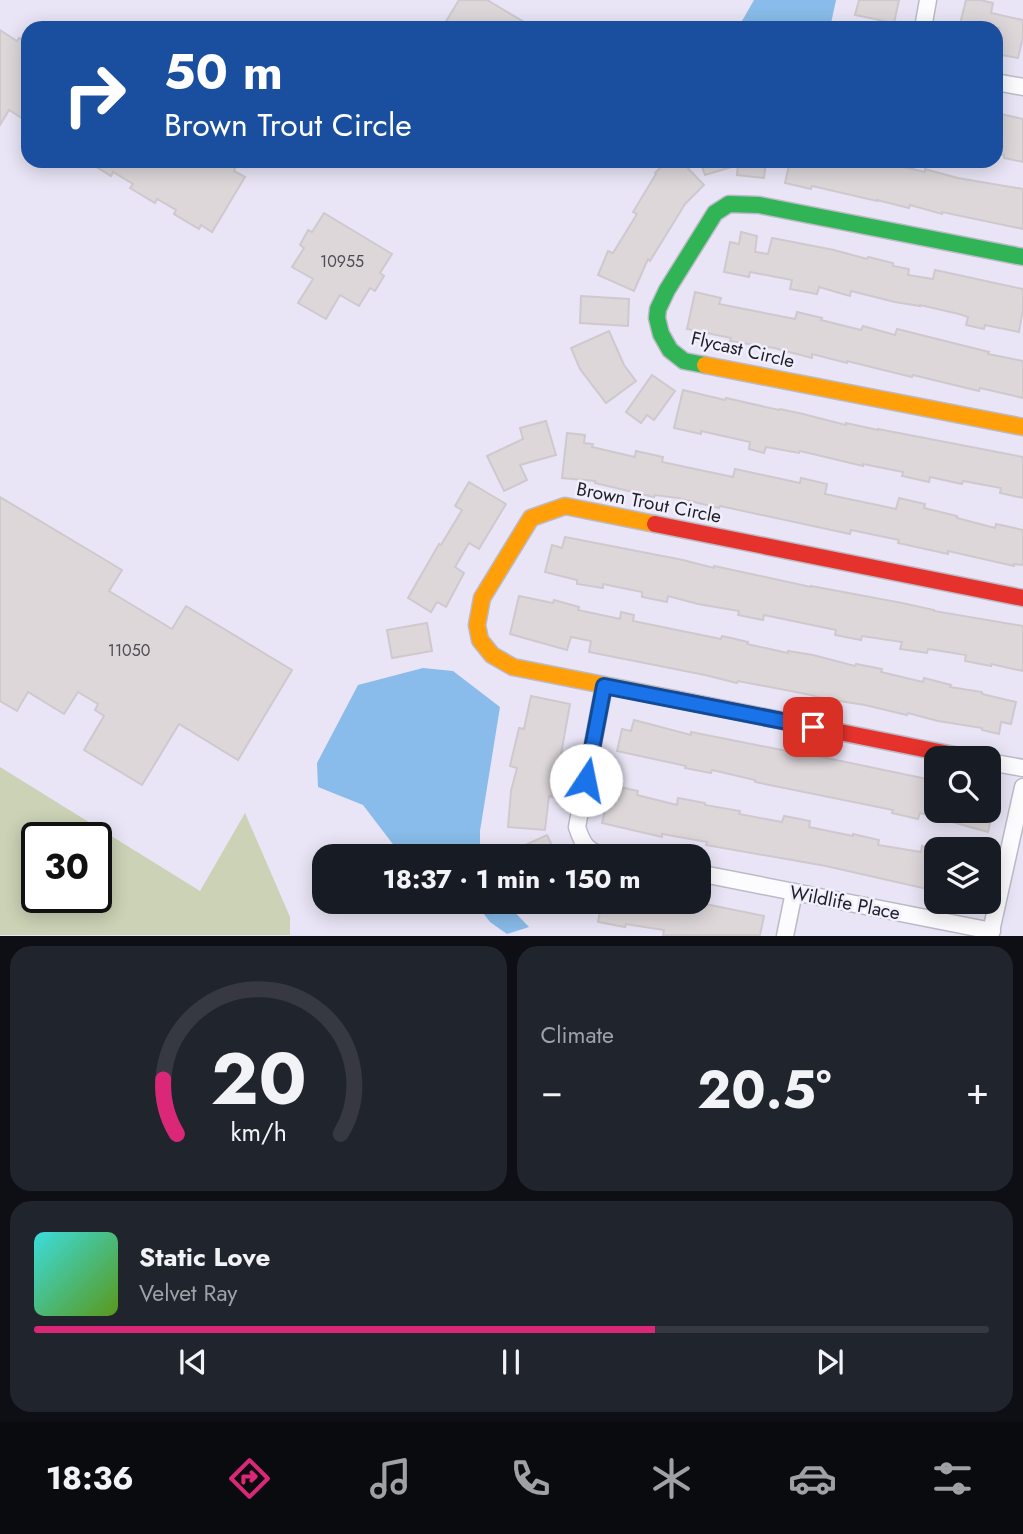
<!DOCTYPE html>
<meta charset="utf-8">
<style>
:root{--surface:#171b24;--page:#20242c;--text:#f1f3f6;--muted:#9ea1a6;--line:#363941;--accent:#db2777}
body{margin:0;font-family:Jost,sans-serif;background:var(--page);color:var(--text);height:100vh;display:flex;flex-direction:column;font-size:26px;white-space:nowrap}
*{box-sizing:border-box;margin:0}
p{font-size:23px;color:var(--muted)}
.icon{flex:none;width:38px;height:38px;fill:none;stroke:currentColor;stroke-width:2;stroke-linecap:round;stroke-linejoin:round}
.map{position:relative;height:936px;overflow:hidden}
.sheet{display:flex;flex-direction:column;gap:10px;padding:10px;background:#0d0f14;flex:1}
.sheet>*{flex:none}
.guide{position:absolute;left:21px;top:21px;width:982px;height:147px;border-radius:21px;box-shadow:0 4px 18px #0003;background:#1a4fa0;color:#fff;overflow:hidden}
.tools{position:absolute;left:924px;top:746px;display:grid;gap:14px}
.tools a{display:grid;place-items:center;width:77px;height:77px;border-radius:14px;background:var(--surface);box-shadow:0 4px 18px #0003;font-size:35px}
.speed{position:absolute;left:21px;top:822px;display:flex;gap:14px;font-size:35px;font-weight:700;text-align:center}
.speed>*{display:grid;place-content:center;width:91px;height:91px;border-radius:50%;background:var(--surface);box-shadow:0 4px 18px #0003;line-height:1}
.speed .limit{border:4px solid #111;border-radius:10px;background:#fff;color:#111}
.pin{position:absolute;display:grid;place-items:center;width:60px;height:60px;color:#fff;margin:-30px;border-radius:14px;box-shadow:0 4px 10px #0006}
.me{position:absolute;width:77px;margin:-38px;rotate:11deg;stroke-linejoin:round;filter:drop-shadow(0 0 5px #0008)}
.turn{display:flex;align-items:center;gap:24px;height:147px;padding:0 28px;font-size:32px}
.turn .icon{width:91px;height:91px;stroke-width:2.5}
.turn b{display:block;font-size:49px;line-height:60px}
.big{font-size:52px;font-weight:700;line-height:1.1}
.sheet .card{flex:1;display:flex;flex-direction:column;justify-content:center;gap:10px;min-width:0;padding:0 24px;border-radius:21px;background:var(--page)}
.sheet .dial{align-items:center;gap:0}
.dial svg{height:182px;overflow:visible;fill:none;stroke:var(--line);stroke-width:7;stroke-linecap:round;text-anchor:middle}
.dial text{fill:var(--text);stroke:none}
.song{display:flex;align-items:center;gap:21px}
.cover{width:84px;height:84px;border-radius:10px;background:linear-gradient(135deg,hsl(180 70% 55%),hsl(90 70% 35%))}
.played{height:7px;border-radius:4px;background:linear-gradient(90deg,var(--accent) 65%,var(--line) 65%)}
.keys{display:flex;justify-content:space-around;direction:ltr}
.heat{display:flex;justify-content:space-between;align-items:center;font-size:38px;direction:ltr}
.sheet .tiles{flex:1;display:grid;gap:10px;grid-template-columns:1fr 1fr}
.card:last-child{grid-column:span 2}
.trip{position:absolute;left:312px;top:844px;width:399px;height:70px;border-radius:21px;background:var(--surface);box-shadow:0 4px 18px #0003;font-weight:700;line-height:70px;text-align:center}
.tab-bar{display:flex;height:112px;justify-content:space-around;align-items:center;background:#090b0e;color:var(--muted)}
.tab-bar .icon{width:49px;height:49px}
.tab-bar .selected{color:var(--accent)}
.tab-bar b{font-size:32px;color:var(--text)}
.map>svg:first-child{display:block}
.green{fill:#cbd2b5;fill-rule:evenodd}
.water{fill:#89bcea}
.building{fill:#ddd7da;stroke:#cfc9cd;stroke-width:2}
.lines{fill:none;stroke-linecap:round;stroke-linejoin:round}
.street-casing{stroke:#bcbac7;stroke-width:19}
.fast-casing{stroke:#bcbac7;stroke-width:19}
.slow-casing{stroke:#bcbac7;stroke-width:19}
.jam-casing{stroke:#bcbac7;stroke-width:19}
.street{stroke:#fcfbfe;stroke-width:16}
.fast{stroke:#30b455;stroke-width:16}
.slow{stroke:#ff9f0a;stroke-width:16}
.jam{stroke:#e5322d;stroke-width:16}
.route-casing{stroke:#114b97;stroke-width:18}
.route{stroke:#1a73e8;stroke-width:12}
.labels{text-anchor:middle;stroke-width:5;stroke-linejoin:round;paint-order:stroke}
.number-label{font-size:16px;fill:#4e4c54}
.street-label{font-size:19px;fill:#1f1d27;stroke:#f1effb}
</style>
<div class="map">
<svg width="1023" height="936" viewBox="0 0 1023 936">
<rect width="100%" height="100%" fill="#e9e5f6"/>
<!-- green -->
<path class="green" d="M 0,767 L 200,891 L 245,813 L 290,917 L 290,935 L 0,935 ZM 37,838 L 96,838 L 96,898 L 37,898 Z"/>
<!-- water -->
<g class="water">
<path d="M 754,0 L 836,0 L 830,28 L 738,28 Z"/>
<path d="M 423,668 L 453,671 L 500,707 L 480,831 L 480,856 L 402,856 L 363,805 L 318,787 L 317,763 L 358,685 Z"/>
<path d="M 474,901 L 504,901 L 529,927 L 507,934 L 490,922 Z"/>
</g>
<!-- building -->
<g class="building">
<path d="M 459,0 L 487,0 L 534,28 L 442,28 Z"/>
<path d="M 859,0 L 899,0 L 894,23 L 855,15 Z"/>
<path d="M 966,0 L 980,0 L 993,3 L 991,13 L 1023,20 L 1023,37 L 1018,58 L 996,54 L 996,43 L 999,28 L 959,28 Z"/>
<path d="M 0,30 L 17,41 L 19,38 L 28,44 L 28,122 L 9,110 L 0,125 Z"/>
<path d="M 996,113 L 1023,119 L 1023,162 L 1004,158 L 1004,155 L 996,153 Z"/>
<path d="M 87,161 L 223,161 L 235,168 L 234,171 L 245,177 L 212,232 L 201,225 L 199,229 L 174,214 L 176,210 L 157,199 L 155,203 L 130,188 L 133,184 L 113,172 L 111,176 Z"/>
<path d="M 667,161 L 681,161 L 704,185 L 685,204 L 650,261 L 648,259 L 634,291 L 598,275 L 608,251 L 613,253 L 637,214 L 633,212 L 656,174 L 655,173 Z"/>
<path d="M 700,161 L 766,161 L 764,178 L 737,175 L 738,165 L 705,175 Z"/>
<path d="M 790,161 L 879,161 L 925,172 L 925,169 L 958,178 L 1023,189 L 1023,229 L 942,212 L 942,214 L 910,205 L 909,208 L 877,200 L 877,201 L 812,186 L 811,189 L 785,183 Z"/>
<path d="M 324,213 L 392,254 L 380,273 L 384,276 L 375,291 L 370,288 L 359,306 L 340,295 L 326,319 L 298,303 L 313,279 L 292,267 L 304,248 L 300,245 L 308,230 L 312,232 Z"/>
<path d="M 741,232 L 757,236 L 755,252 L 768,254 L 772,238 L 834,250 L 867,259 L 868,257 L 893,263 L 893,266 L 909,269 L 908,275 L 933,279 L 935,270 L 1023,289 L 1023,309 L 1019,332 L 985,325 L 984,329 L 966,325 L 968,317 L 959,314 L 920,305 L 920,306 L 895,302 L 851,291 L 850,296 L 819,287 L 817,294 L 790,289 L 792,280 L 750,272 L 749,277 L 724,272 L 730,242 L 739,244 Z"/>
<path d="M 695,292 L 721,298 L 719,304 L 795,319 L 797,312 L 822,318 L 821,320 L 861,330 L 863,326 L 895,335 L 897,329 L 989,352 L 988,354 L 1023,361 L 1023,398 L 980,388 L 979,391 L 913,375 L 912,377 L 847,361 L 847,363 L 812,354 L 812,358 L 774,348 L 730,341 L 731,338 L 687,329 Z"/>
<path d="M 581,296 L 629,299 L 628,326 L 580,323 Z"/>
<path d="M 609,331 L 624,365 L 636,381 L 606,403 L 580,369 L 571,348 Z"/>
<path d="M 652,375 L 675,391 L 654,420 L 647,415 L 641,423 L 626,412 Z"/>
<path d="M 683,390 L 725,400 L 726,398 L 779,410 L 780,409 L 803,414 L 846,425 L 846,423 L 878,430 L 878,429 L 904,434 L 1023,457 L 1023,498 L 1000,493 L 1001,488 L 963,481 L 962,484 L 930,477 L 929,482 L 902,476 L 903,472 L 863,464 L 863,466 L 800,451 L 799,453 L 766,447 L 764,453 L 749,449 L 750,442 L 701,431 L 701,434 L 674,428 Z"/>
<path d="M 546,421 L 556,455 L 520,465 L 527,480 L 504,491 L 487,456 L 523,439 L 520,428 Z"/>
<path d="M 567,433 L 585,435 L 584,443 L 593,444 L 592,447 L 635,457 L 636,451 L 663,457 L 662,462 L 733,477 L 735,469 L 800,483 L 801,478 L 827,484 L 825,494 L 896,509 L 899,498 L 925,504 L 924,508 L 957,516 L 957,518 L 995,528 L 996,524 L 1023,530 L 1023,565 L 1014,564 L 1014,566 L 948,551 L 948,554 L 898,543 L 899,540 L 851,530 L 850,534 L 720,506 L 719,508 L 678,498 L 655,495 L 654,497 L 595,483 L 595,481 L 562,478 Z"/>
<path d="M 469,482 L 506,504 L 479,549 L 469,543 L 455,567 L 464,573 L 446,607 L 437,602 L 431,612 L 408,598 L 439,544 L 441,545 L 462,510 L 455,506 Z"/>
<path d="M 0,497 L 122,570 L 109,591 L 172,629 L 186,606 L 292,670 L 238,760 L 179,724 L 142,785 L 84,750 L 104,716 L 95,710 L 98,704 L 78,692 L 64,714 L 28,692 L 17,711 L 0,701 Z"/>
<path d="M 565,537 L 683,560 L 714,568 L 714,566 L 742,572 L 811,587 L 811,586 L 902,603 L 934,610 L 934,611 L 1023,626 L 1023,671 L 991,664 L 991,666 L 965,661 L 966,655 L 928,649 L 927,653 L 900,649 L 902,642 L 862,636 L 861,640 L 835,635 L 836,630 L 764,615 L 763,620 L 738,615 L 739,611 L 698,604 L 668,596 L 667,602 L 642,597 L 642,592 L 603,584 L 603,588 L 577,584 L 577,580 L 545,572 L 552,545 L 562,548 Z"/>
<path d="M 519,596 L 553,603 L 554,600 L 579,607 L 578,610 L 620,619 L 621,612 L 634,615 L 633,621 L 721,639 L 722,636 L 748,642 L 747,644 L 788,653 L 788,651 L 813,655 L 855,666 L 856,664 L 882,669 L 881,672 L 923,682 L 924,678 L 951,685 L 950,687 L 982,692 L 982,694 L 1016,702 L 1011,724 L 1001,722 L 999,734 L 982,730 L 982,728 L 938,721 L 908,713 L 907,715 L 865,705 L 839,701 L 839,702 L 806,694 L 738,681 L 737,683 L 705,675 L 589,652 L 591,641 L 571,637 L 567,650 L 510,634 Z"/>
<path d="M 427,623 L 432,651 L 392,658 L 387,630 Z"/>
<path d="M 531,696 L 570,704 L 558,771 L 552,797 L 549,796 L 545,830 L 508,827 L 511,791 L 517,768 L 510,766 L 519,728 L 524,729 Z"/>
<path d="M 634,720 L 691,735 L 691,732 L 797,753 L 798,752 L 927,779 L 925,788 L 936,791 L 936,810 L 993,810 L 988,832 L 920,813 L 918,819 L 892,813 L 893,810 L 755,782 L 755,780 L 712,770 L 711,773 L 685,768 L 686,766 L 617,751 L 622,729 L 631,731 Z"/>
<path d="M 611,785 L 638,791 L 637,795 L 677,805 L 678,798 L 705,803 L 705,805 L 740,811 L 739,814 L 782,822 L 784,816 L 810,821 L 809,827 L 853,836 L 853,834 L 879,840 L 878,845 L 921,852 L 922,846 L 936,849 L 936,891 L 826,866 L 706,845 L 707,842 L 662,834 L 662,837 L 602,823 Z"/>
<path d="M 547,835 L 557,856 L 501,856 Z"/>
<path d="M 602,901 L 691,901 L 764,916 L 760,935 L 663,935 L 664,930 L 626,924 L 625,927 L 598,922 Z"/>
</g>
<g class="lines">
<defs>
<g id="street">
<path d="M 923,28 L 928,0"/>
<path d="M 996,82 L 1023,87"/>
<path d="M 604,686 L 577,827 C 583,846 588,852 607,856"/>
<path d="M 989,762 L 1023,768"/>
<path d="M 698,873 L 992,931"/>
<path d="M 785,936 L 794,892"/>
<path d="M 990,936 L 1023,787"/>
</g>
<path id="fast" d="M 705,365 L 684,361 L 670,350 L 661,334 L 657,318 L 658,309 L 667,290 L 715,213 L 729,204 L 759,205 L 1023,257"/>
<g id="slow">
<path d="M 705,365 L 1023,427"/>
<path d="M 655,524 L 565,506 L 531,518 L 482,598 L 477,625 L 480,640 L 492,655 L 513,667 L 675,699"/>
</g>
<g id="jam">
<path d="M 655,524 L 1023,598"/>
<path d="M 675,699 L 969,758"/>
</g>
</defs>
<!-- street casing -->
<use href="#street" class="street-casing"/>
<!-- fast casing -->
<use href="#fast" class="fast-casing"/>
<!-- slow casing -->
<use href="#slow" class="slow-casing"/>
<!-- jam casing -->
<use href="#jam" class="jam-casing"/>
<!-- street -->
<use href="#street" class="street"/>
<!-- fast -->
<use href="#fast" class="fast"/>
<!-- slow -->
<use href="#slow" class="slow"/>
<!-- jam -->
<use href="#jam" class="jam"/>
</g>
<g class="lines">
<defs>
<path id="route" d="M 586,780 L 604,686 L 813,727"/>
</defs>
<!-- route casing -->
<use href="#route" class="route-casing"/>
<!-- route -->
<use href="#route" class="route"/>
</g>
<g class="labels">
<!-- number labels -->
<g class="number-label">
<text x="342" y="267">10955</text>
<text x="129" y="656">11050</text>
</g>
<!-- street labels -->
<g class="street-label">
<text transform="translate(743 349) rotate(13)" y="7">Flycast Circle</text>
<text transform="translate(649 502) rotate(11)" y="7">Brown Trout Circle</text>
<text transform="translate(845 902) rotate(11)" y="7">Wildlife Place</text>
</g>
</g>
</svg>
<div class="tools">
<a><svg class="icon" aria-label="search" viewBox="0 0 24 24"><circle cx="10" cy="10" r="6"/><path d="M15 15l6 6"/></svg></a>
<a><svg class="icon" aria-label="layers" viewBox="0 0 24 24"><path d="M12 4l9 5-9 5-9-5zM3 14l9 5 9-5"/></svg></a>
</div>
<div class="speed"><div class="limit">30</div></div>
<div class="pin" style="left:813px;top:727px;background:#d93025"><svg class="icon" aria-label="arrive" viewBox="0 0 24 24"><path d="M6 21V4h12l-3 4 3 4H6"/></svg></div>
<svg class="me" style="left:586px;top:780px" viewBox="-20 -20 40 40"><circle r="19" fill="#fff"/><path d="M0-13L10 11 0 6-10 11z" fill="#1a73e8"/></svg>
<div class="trip">18:37 · 1 min · 150 m</div>
<div class="guide">
<div class="turn"><svg class="icon" aria-label="right" viewBox="0 0 24 24"><path d="M7 20v-9h11M14 6l5 5-5 5"/></svg><div><b>50 m</b>Brown Trout Circle</div></div>
</div>
</div>
<section class="sheet">
<div class="tiles">
<div class="card dial"><svg viewBox="0 0 100 80">
<path d="M14 69A42 42 0 1 1 86 69"/>
<path d="M14 69A42 42 0 0 1 8 45" stroke="#db2777"/>
<text x="50" y="56" font-size="32" font-weight="700">20</text>
<text x="50" y="72" font-size="11">km/h</text>
</svg></div>
<div class="card"><p>Climate</p>
<div class="heat"><a>−</a><b class="big">20.5°</b><a>+</a></div>
</div>
<div class="card">
<div class="song"><i class="cover"></i><div><b>Static Love</b><p>Velvet Ray</p></div></div>
<div class="played"></div>
<div class="keys"><svg class="icon" aria-label="previous" viewBox="0 0 24 24"><path d="M18 5L8 12l10 7zM5 5v14"/></svg><svg class="icon" aria-label="pause" viewBox="0 0 24 24"><path d="M8 5v14M16 5v14"/></svg><svg class="icon" aria-label="next" viewBox="0 0 24 24"><path d="M6 5l10 7-10 7zM19 5v14"/></svg></div>
</div>
</div>
</section>
<nav class="tab-bar">
<b>18:36</b>
<svg class="icon selected" aria-label="directions" viewBox="0 0 24 24"><path d="M12 3l9 9-9 9-9-9zM9 14v-3h6M13 9l2 2-2 2"/></svg>
<svg class="icon" aria-label="music" viewBox="0 0 24 24"><path d="M9 18V5l10-2v13"/><circle cx="6" cy="18" r="3"/><circle cx="16" cy="16" r="3"/></svg>
<svg class="icon" aria-label="phone" viewBox="0 0 24 24"><path d="M5 4h4l2 5-3 2q2 4 5 5l2-3 5 2v4C11 20 4 13 5 4z"/></svg>
<svg class="icon" aria-label="climate" viewBox="0 0 24 24"><path d="M12 3v18M4 7l16 10M4 17L20 7"/></svg>
<svg class="icon" aria-label="car" viewBox="0 0 24 24"><path d="M5 17H2v-5l4-1 3-4h7l3 4 3 1v5h-3M9 17h6M6 11h13"/><circle cx="7" cy="17" r="2"/><circle cx="17" cy="17" r="2"/></svg>
<svg class="icon" aria-label="filters" viewBox="0 0 24 24"><path d="M4 7h16M4 17h16"/><circle cx="9" cy="7" r="2"/><circle cx="15" cy="17" r="2"/></svg>
</nav>
